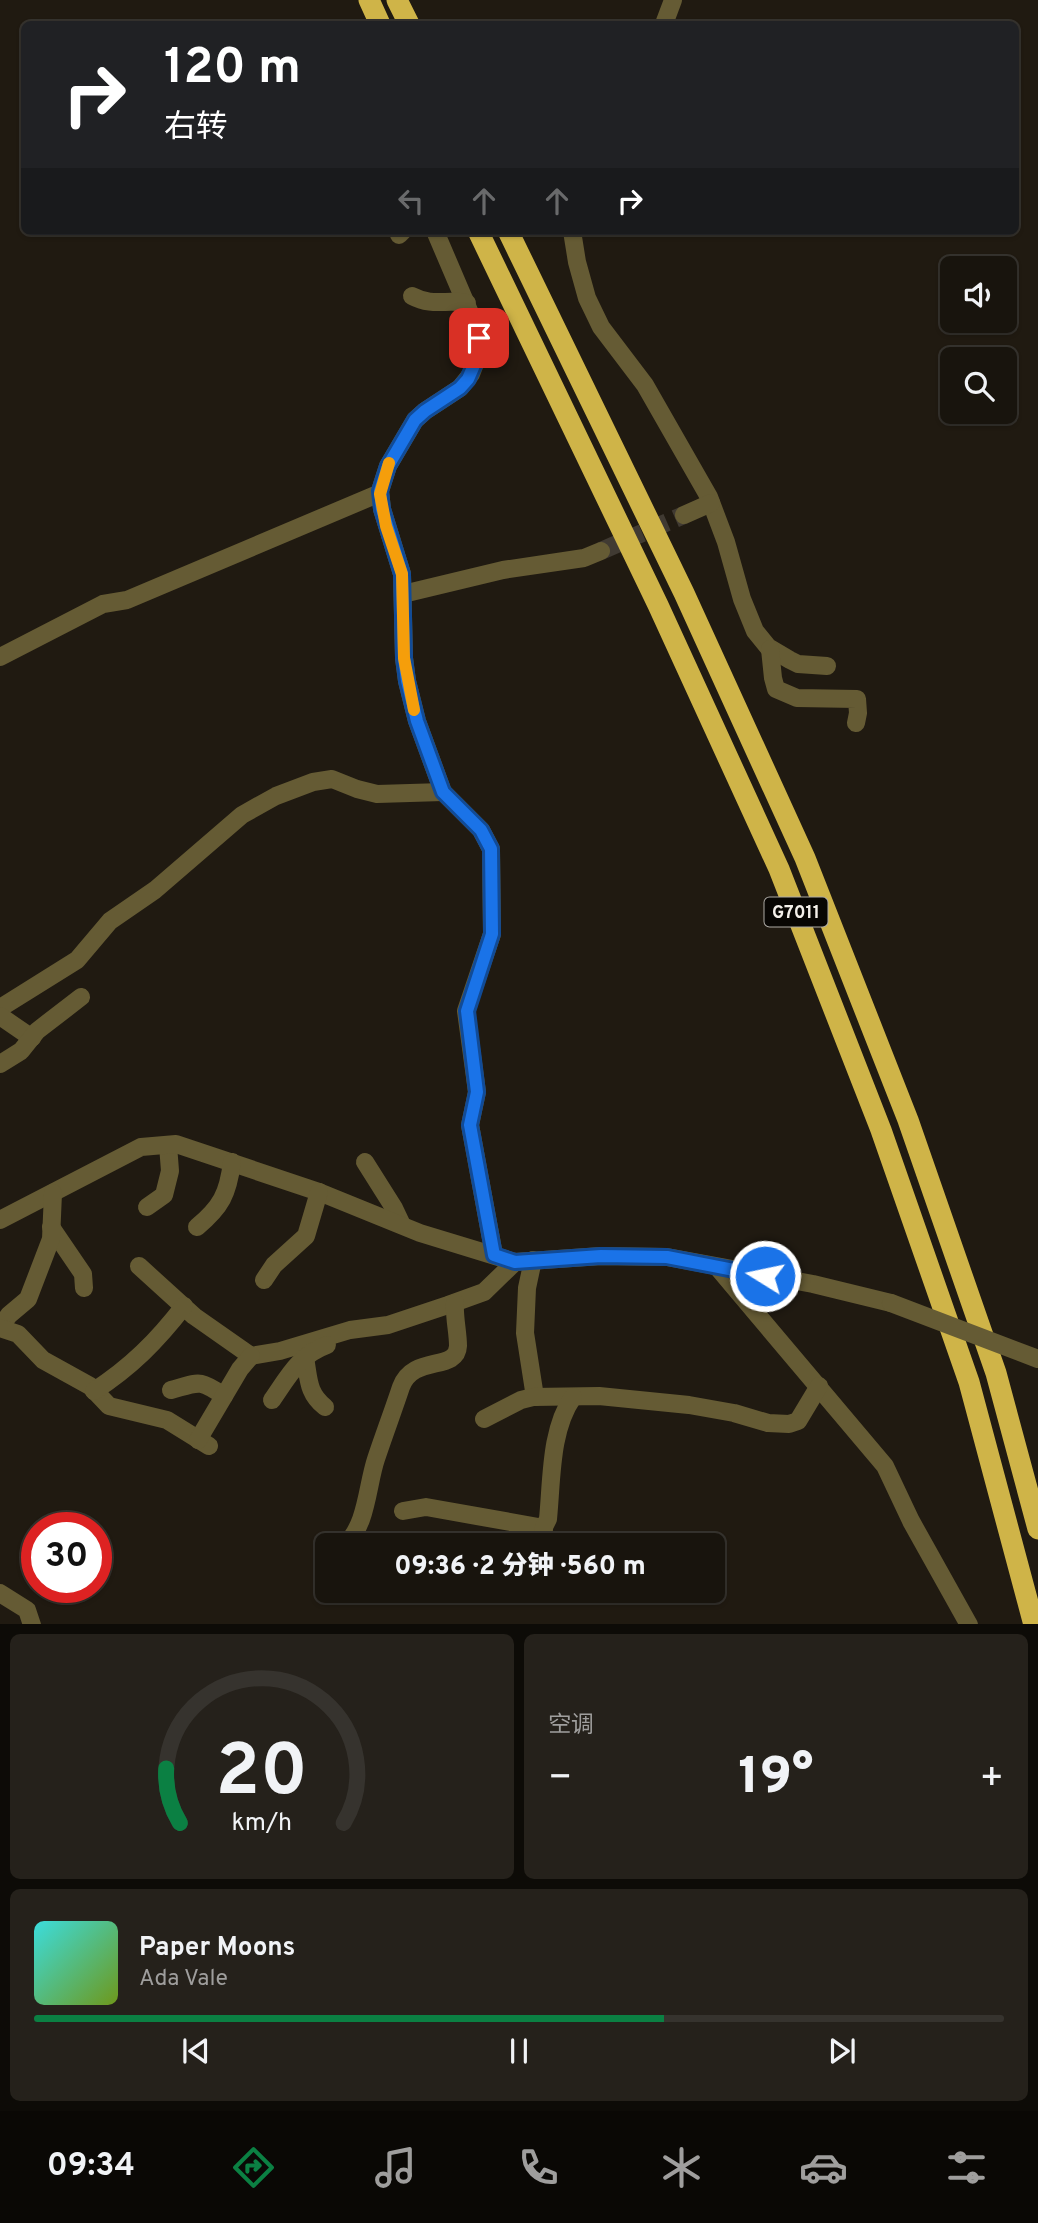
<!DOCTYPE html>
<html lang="zh">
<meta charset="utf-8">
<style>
:root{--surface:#18140d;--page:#25211b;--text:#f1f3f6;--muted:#9f9e9d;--line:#36332e;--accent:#0b8043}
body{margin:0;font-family:Overpass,"Noto Sans SC",sans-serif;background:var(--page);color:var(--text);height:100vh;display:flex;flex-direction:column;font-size:26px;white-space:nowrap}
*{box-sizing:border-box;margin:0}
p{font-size:23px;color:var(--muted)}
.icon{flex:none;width:38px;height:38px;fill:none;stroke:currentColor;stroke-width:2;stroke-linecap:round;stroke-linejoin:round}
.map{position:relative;height:1624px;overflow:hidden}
.side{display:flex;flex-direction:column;gap:10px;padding:10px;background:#0d0b07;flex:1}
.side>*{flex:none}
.hud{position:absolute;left:21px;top:21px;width:998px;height:214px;border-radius:10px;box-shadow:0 2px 5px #0004,0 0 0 2px var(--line);background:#202124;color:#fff;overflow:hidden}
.fabs{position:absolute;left:940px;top:256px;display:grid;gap:14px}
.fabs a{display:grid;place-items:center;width:77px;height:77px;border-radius:10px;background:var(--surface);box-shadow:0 2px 5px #0004,0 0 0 2px var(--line);font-size:35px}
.speed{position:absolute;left:21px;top:1512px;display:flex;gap:14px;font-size:35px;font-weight:700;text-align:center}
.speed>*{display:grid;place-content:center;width:91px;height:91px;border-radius:50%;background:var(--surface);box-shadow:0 2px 5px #0004,0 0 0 2px var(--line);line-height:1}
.speed .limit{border:10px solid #d22;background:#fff;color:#111}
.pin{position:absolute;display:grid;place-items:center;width:60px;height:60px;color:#fff;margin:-30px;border-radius:14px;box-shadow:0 4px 10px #0006}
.me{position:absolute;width:77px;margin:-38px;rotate:280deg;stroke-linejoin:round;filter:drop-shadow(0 0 5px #0008)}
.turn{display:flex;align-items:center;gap:24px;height:147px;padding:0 28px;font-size:32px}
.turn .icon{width:91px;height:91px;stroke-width:2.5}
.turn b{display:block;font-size:49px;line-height:60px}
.lanes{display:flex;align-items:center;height:66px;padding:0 28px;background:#0003;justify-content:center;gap:35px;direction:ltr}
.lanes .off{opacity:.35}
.big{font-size:52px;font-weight:800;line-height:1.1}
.side .tile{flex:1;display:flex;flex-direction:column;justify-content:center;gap:10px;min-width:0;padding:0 24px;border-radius:10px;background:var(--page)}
.side .dial{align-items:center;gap:0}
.dial svg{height:182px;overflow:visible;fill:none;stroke:var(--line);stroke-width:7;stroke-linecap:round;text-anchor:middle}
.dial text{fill:var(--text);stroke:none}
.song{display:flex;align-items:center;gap:21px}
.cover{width:84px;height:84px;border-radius:10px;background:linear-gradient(135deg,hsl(180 70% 55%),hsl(80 70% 35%))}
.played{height:7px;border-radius:4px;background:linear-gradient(90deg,var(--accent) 65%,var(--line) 65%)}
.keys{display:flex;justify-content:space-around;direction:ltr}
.heat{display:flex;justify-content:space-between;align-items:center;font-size:38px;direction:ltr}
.side .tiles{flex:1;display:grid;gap:10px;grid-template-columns:1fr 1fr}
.tile:last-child{grid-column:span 2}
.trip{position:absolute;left:315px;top:1533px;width:410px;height:70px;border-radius:10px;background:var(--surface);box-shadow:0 2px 5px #0004,0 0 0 2px var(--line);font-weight:800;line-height:70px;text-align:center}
.menu{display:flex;height:112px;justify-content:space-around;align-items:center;background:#0a0805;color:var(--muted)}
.menu .icon{width:49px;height:49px}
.menu .active{color:var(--accent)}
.menu b{font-size:32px;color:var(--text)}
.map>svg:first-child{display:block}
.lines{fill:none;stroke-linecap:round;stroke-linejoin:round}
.minor-tunnel{stroke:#403a32;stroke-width:18;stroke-dasharray:18 9;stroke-linecap:butt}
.minor{stroke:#655b34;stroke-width:18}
.highway{stroke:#cfb448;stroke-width:21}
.minor-bridge{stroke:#655b34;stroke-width:18}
.route-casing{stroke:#114b97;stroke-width:18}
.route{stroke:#1a73e8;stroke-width:12}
.slow{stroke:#f59e0b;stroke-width:12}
.labels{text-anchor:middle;stroke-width:7;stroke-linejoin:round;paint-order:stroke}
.shield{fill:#080603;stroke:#adaaa5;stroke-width:2}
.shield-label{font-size:18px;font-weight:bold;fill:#f4f0ea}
</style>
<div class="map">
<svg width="1038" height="1625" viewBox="0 0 1038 1625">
<rect width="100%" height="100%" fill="#201a11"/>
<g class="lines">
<!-- minor-tunnel -->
<path class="minor-tunnel" d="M 601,551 L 684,515"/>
<!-- minor -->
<g class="minor">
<path d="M 664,24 L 673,0"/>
<path d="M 435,231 L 473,320 L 479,338 L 478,356 L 471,374 L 460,388 L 425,411 L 415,420 L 388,466 L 380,491 L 382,509 L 402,574 L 404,658 L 407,681 L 417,721 L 443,792 L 481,830 L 491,849 L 492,934 L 466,1011 L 477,1092 L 470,1125 L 494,1255"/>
<path d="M 572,231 L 577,262 L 587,298 L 601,327 L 645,385 L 709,497 L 726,542 L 742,599 L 755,631 L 768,647 L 790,660 L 798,664 L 827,666"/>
<path d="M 399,235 L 403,231"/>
<path d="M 412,296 C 433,307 446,299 467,303"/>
<path d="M 684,515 L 711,503"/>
<path d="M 403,594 L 503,570 L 584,558 L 601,551"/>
<path d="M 770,649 L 773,678 L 776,689 L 797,698 L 857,699 L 858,713 L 856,723"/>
<path d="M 0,657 L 103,604 L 127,600 L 380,493"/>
<path d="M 0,1008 L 77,960 L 110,921 L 155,890 L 242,815 L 276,796 L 313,782 L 332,779 L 357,789 L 377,794 L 443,792"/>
<path d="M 0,1016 L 32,1038"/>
<path d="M 0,1064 L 21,1051 L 37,1031 L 81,997"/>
<path d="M 365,1162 L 394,1208 L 402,1225"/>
<path d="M 147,1207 L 164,1195 L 170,1171 L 168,1145"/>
<path d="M 0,1220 L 141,1147 L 176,1144 L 319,1192 L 420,1233 L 515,1262 L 601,1256 L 667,1257 L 813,1284 L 891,1303"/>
<path d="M 51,1227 L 83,1274 L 84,1288"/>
<path d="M 197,1227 C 221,1207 228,1194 232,1162"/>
<path d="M 533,1260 L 527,1288 L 525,1333 L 535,1397"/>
<path d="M 139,1266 L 194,1316 L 251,1356 L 280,1351 L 350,1330 L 388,1325 L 448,1305 L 484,1292 L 515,1262"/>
<path d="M 718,1268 L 885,1466 L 911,1521 L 969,1625"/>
<path d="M 264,1280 L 274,1265 L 306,1236 L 319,1192"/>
<path d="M 0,1327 L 9,1315 L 28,1299 L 51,1239 L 53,1193"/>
<path d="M 0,1328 L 18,1334 L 43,1360 L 90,1386 L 109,1406 L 167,1420 L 209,1446"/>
<path d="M 305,1358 C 309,1378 307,1393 325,1407"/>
<path d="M 171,1390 C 200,1382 199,1379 224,1396"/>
<path d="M 94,1391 C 131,1367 157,1341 184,1306"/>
<path d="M 272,1400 C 288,1377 299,1355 327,1345"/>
<path d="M 484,1419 L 521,1400 L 533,1397 L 599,1396 L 689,1405 L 734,1413 L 768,1423 L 789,1424 L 798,1421 L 819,1386"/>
<path d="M 198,1440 L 240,1369 L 251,1356"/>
<path d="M 403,1511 L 426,1507 L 544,1528"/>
<path d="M 345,1545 C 367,1525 367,1486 376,1459 C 384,1435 393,1411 401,1387 C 413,1354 457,1372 458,1346 C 458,1332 454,1317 455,1303"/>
<path d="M 543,1545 L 544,1527 L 548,1519 C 552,1479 550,1430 573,1397"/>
<path d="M 500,1591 L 501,1591"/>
<path d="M 0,1593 L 27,1610 L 32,1625"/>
</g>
<!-- highway -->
<g class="highway">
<path d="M 369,0 L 380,24"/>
<path d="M 397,0 L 409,24"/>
<path d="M 478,231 L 658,605 L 779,869 L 881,1130 L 969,1382 L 1034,1625"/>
<path d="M 508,231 L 684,593 L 805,858 L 908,1120 L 996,1373 L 1038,1529"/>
</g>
<!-- minor-bridge -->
<path class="minor-bridge" d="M 891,1303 L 1038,1359"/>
</g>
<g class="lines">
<defs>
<path id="route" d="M 479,338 L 478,356 L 468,379 L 460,388 L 425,411 L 415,420 L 388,466 L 380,491 L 382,509 L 402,574 L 404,658 L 407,681 L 417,721 L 443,792 L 481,830 L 491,849 L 492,934 L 467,1011 L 477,1092 L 470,1125 L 494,1255 L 515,1262 L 601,1256 L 667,1257 L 765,1276"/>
</defs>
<!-- route casing -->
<use href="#route" class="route-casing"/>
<!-- route -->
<use href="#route" class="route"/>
<!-- slow -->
<path class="slow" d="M 389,463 L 380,494 L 386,526 L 402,574 L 404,658 L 414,710"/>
</g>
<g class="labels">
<!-- shield labels -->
<rect class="shield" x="764.5" y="897.5" width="63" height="29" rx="5"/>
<g class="shield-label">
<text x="796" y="918">G7011</text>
</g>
</g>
</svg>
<div class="fabs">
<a><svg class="icon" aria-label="sound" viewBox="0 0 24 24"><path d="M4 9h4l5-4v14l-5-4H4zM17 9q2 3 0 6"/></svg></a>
<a><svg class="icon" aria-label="search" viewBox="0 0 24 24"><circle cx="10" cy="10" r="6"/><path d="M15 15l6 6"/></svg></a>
</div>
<div class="speed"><div class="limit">30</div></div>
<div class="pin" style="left:479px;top:338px;background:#d93025"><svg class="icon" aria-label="arrive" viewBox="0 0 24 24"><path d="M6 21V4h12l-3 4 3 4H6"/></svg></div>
<svg class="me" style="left:765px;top:1276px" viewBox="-20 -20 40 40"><circle r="17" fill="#1a73e8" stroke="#fff" stroke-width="3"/><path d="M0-11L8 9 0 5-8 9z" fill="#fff"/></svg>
<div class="trip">09:36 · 2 分钟 · 560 m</div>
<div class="hud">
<div class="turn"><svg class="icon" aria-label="right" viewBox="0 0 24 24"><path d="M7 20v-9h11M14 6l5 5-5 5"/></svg><div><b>120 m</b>右转</div></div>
<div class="lanes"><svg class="icon off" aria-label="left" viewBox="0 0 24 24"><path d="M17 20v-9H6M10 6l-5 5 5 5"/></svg><svg class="icon off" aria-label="ahead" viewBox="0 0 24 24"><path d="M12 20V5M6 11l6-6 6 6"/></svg><svg class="icon off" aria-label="ahead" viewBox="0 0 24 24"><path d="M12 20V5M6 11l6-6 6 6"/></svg><svg class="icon" aria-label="right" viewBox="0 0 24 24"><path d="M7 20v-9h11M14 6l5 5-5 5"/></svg></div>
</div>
</div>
<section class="side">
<div class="tiles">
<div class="tile dial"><svg viewBox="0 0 100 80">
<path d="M14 69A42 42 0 1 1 86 69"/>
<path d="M14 69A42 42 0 0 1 8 45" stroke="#0b8043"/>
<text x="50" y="56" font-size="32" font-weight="700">20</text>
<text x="50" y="72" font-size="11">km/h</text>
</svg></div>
<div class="tile"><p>空调</p>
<div class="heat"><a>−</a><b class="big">19°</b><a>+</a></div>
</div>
<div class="tile">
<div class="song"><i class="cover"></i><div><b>Paper Moons</b><p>Ada Vale</p></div></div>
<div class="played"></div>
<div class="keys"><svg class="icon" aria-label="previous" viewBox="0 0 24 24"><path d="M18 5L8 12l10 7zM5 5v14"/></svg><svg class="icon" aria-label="pause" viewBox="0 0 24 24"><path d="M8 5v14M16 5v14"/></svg><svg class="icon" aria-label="next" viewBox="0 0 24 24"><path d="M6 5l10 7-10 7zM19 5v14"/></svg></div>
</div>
</div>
</section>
<nav class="menu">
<b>09:34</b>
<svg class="icon active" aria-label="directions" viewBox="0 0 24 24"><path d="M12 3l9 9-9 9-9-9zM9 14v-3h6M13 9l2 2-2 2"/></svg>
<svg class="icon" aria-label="music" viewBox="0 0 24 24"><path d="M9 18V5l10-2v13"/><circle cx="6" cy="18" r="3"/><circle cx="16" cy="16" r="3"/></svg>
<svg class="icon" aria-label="phone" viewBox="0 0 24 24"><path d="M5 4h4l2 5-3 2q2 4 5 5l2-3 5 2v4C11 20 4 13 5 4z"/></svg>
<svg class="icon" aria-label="climate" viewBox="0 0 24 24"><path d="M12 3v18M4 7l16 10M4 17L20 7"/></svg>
<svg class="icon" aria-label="car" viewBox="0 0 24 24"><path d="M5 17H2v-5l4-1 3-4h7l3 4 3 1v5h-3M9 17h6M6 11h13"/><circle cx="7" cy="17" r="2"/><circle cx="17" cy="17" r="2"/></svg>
<svg class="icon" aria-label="filters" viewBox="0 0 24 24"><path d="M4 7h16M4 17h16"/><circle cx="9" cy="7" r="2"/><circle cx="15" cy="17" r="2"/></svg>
</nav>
